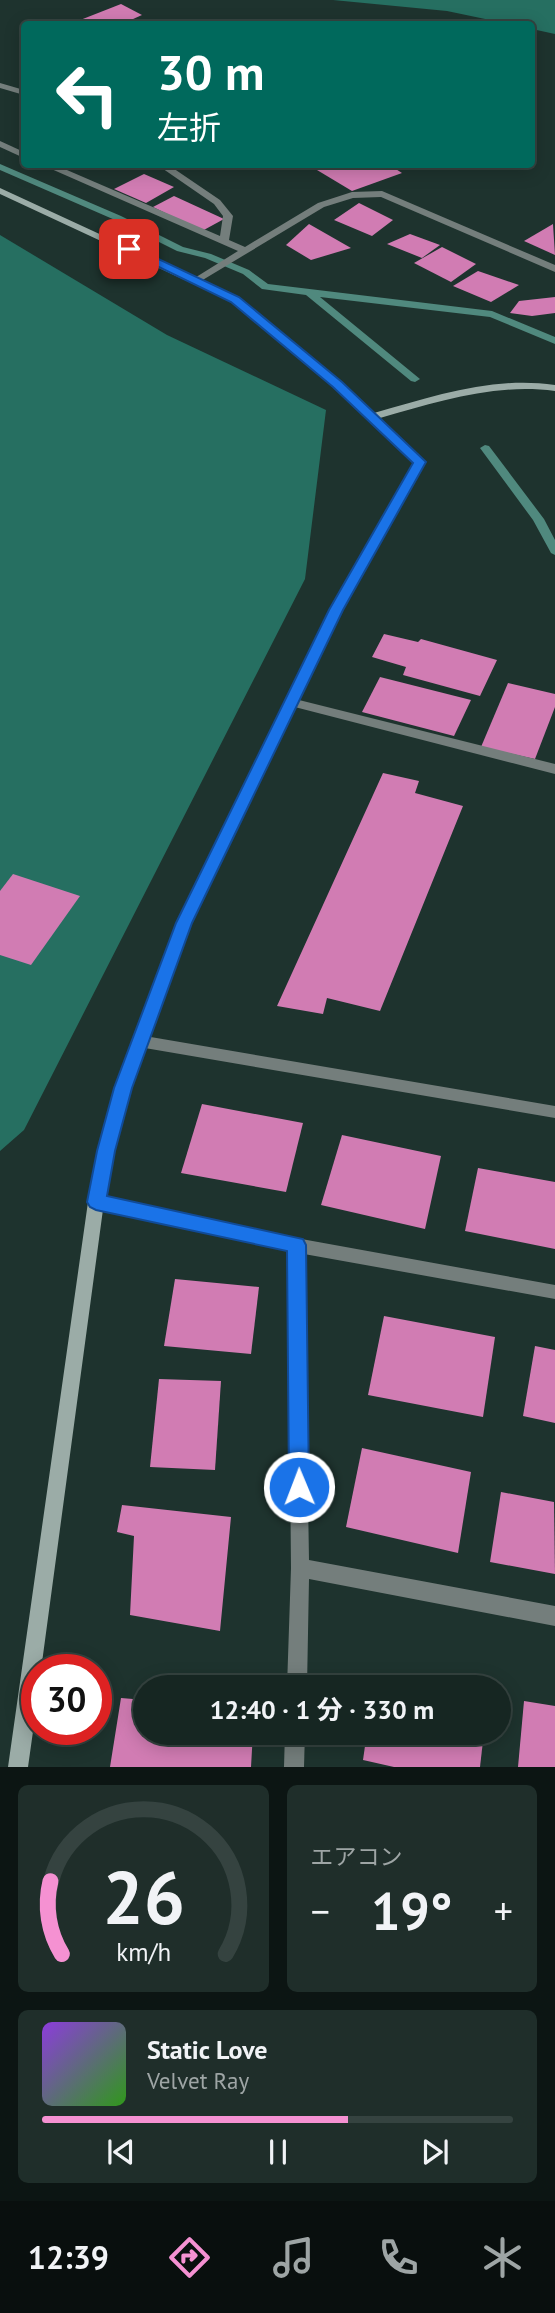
<!DOCTYPE html>
<html lang="ja">
<meta charset="utf-8">
<style>
:root{--surface:#162622;--page:#1f2e2a;--text:#f1f3f6;--muted:#9ea5a5;--line:#354340;--accent:#f591d2}
body{margin:0;font-family:"PT Sans","Noto Sans JP",sans-serif;background:var(--page);color:var(--text);height:100vh;display:flex;flex-direction:column;font-size:26px;white-space:nowrap}
*{box-sizing:border-box;margin:0}
p{font-size:23px;color:var(--muted)}
.icon{flex:none;width:38px;height:38px;fill:none;stroke:currentColor;stroke-width:2;stroke-linecap:round;stroke-linejoin:round}
.map{position:relative;height:1767px;overflow:hidden}
.panel{display:flex;flex-direction:column;gap:18px;padding:18px;background:#0c1513;flex:1}
.panel>*{flex:none}
.top-card{position:absolute;left:21px;top:21px;width:514px;height:147px;border-radius:7px;box-shadow:0 4px 18px #0003,0 0 0 2px var(--line);background:#00695c;color:#fff;overflow:hidden}
.speed{position:absolute;left:21px;top:1654px;display:flex;gap:14px;font-size:35px;font-weight:700;text-align:center}
.speed>*{display:grid;place-content:center;width:91px;height:91px;border-radius:50%;background:var(--surface);box-shadow:0 4px 18px #0003,0 0 0 2px var(--line);line-height:1}
.speed .limit{border:10px solid #d22;background:#fff;color:#111}
.pin{position:absolute;display:grid;place-items:center;width:60px;height:60px;color:#fff;margin:-30px;border-radius:14px;box-shadow:0 4px 10px #0006}
.me{position:absolute;width:77px;margin:-38px;rotate:359deg;stroke-linejoin:round;filter:drop-shadow(0 0 5px #0008)}
.turn{display:flex;align-items:center;gap:24px;height:147px;padding:0 21px;font-size:32px}
.turn .icon{width:91px;height:91px;stroke-width:2.5}
.turn b{display:block;font-size:49px;line-height:60px}
.big{font-size:52px;font-weight:700;line-height:1.1}
.panel .card{flex:1;display:flex;flex-direction:column;justify-content:center;gap:10px;min-width:0;padding:0 24px;border-radius:10px;background:var(--page)}
.panel .dial{align-items:center;gap:0}
.dial svg{height:182px;overflow:visible;fill:none;stroke:var(--line);stroke-width:7;stroke-linecap:round;text-anchor:middle}
.dial text{fill:var(--text);stroke:none}
.song{display:flex;align-items:center;gap:21px}
.cover{width:84px;height:84px;border-radius:10px;background:linear-gradient(135deg,hsl(270 70% 55%),hsl(110 70% 35%))}
.played{height:7px;border-radius:4px;background:linear-gradient(90deg,var(--accent) 65%,var(--line) 65%)}
.keys{display:flex;justify-content:space-around;direction:ltr}
.heat{display:flex;justify-content:space-between;align-items:center;font-size:38px;direction:ltr}
.panel .tiles{flex:1;display:grid;gap:18px;grid-template-columns:1fr 1fr}
.card:last-child{grid-column:span 2}
.trip{position:absolute;left:133px;top:1675px;width:378px;height:70px;border-radius:35px;background:var(--surface);box-shadow:0 4px 18px #0003,0 0 0 2px var(--line);font-weight:700;line-height:70px;text-align:center}
.tabs{display:flex;height:112px;justify-content:space-around;align-items:center;background:#090f0e;color:var(--muted)}
.tabs .icon{width:49px;height:49px}
.tabs .on{color:var(--accent)}
.tabs b{font-size:32px;color:var(--text)}
.map>svg:first-child{display:block}
.forest{fill:#266f61}
.lines{fill:none;stroke-linecap:round;stroke-linejoin:round}
.stream{fill:#50897e;fill-rule:evenodd}
.building{fill:#d17cb3}
.street{fill:#747e7c;fill-rule:evenodd}
.secondary{fill:#9baca7;fill-rule:evenodd}
.route{fill:#1a73e8;stroke:#114b97;stroke-width:2}
</style>
<div class="map">
<svg width="555" height="1767" viewBox="0 0 555 1767">
<rect width="100%" height="100%" fill="#1e332e"/>
<!-- forest -->
<g class="forest">
<path d="M 333,0 L 555,0 L 555,34 L 532,29 L 532,24 L 509,24 L 447,11 Z"/>
<path d="M 0,235 L 167,335 L 326,410 L 305,579 L 24,1130 L 0,1151 Z"/>
</g>
<g class="lines">
<!-- stream -->
<g class="stream">
<path d="M 0,164 L 121,216 L 183,247 L 211,254 L 249,270 L 268,284 L 492,311 L 555,337 L 555,344 L 490,317 L 320,297 L 420,379 L 415,382 L 411,381 L 306,295 L 262,289 L 243,274 L 205,258 L 177,251 L 115,220 L 0,170 Z"/>
<path d="M 485,445 L 489,446 L 544,519 L 555,540 L 555,555 L 551,553 L 533,520 L 480,448 Z"/>
</g>
</g>
<!-- building -->
<g class="building">
<path d="M 121,4 L 142,15 L 122,24 L 70,24 Z"/>
<path d="M 333,164 L 388,164 L 402,173 L 352,191 L 317,170 Z"/>
<path d="M 144,174 L 174,187 L 146,203 L 114,189 Z"/>
<path d="M 174,196 L 224,219 L 202,231 L 153,207 Z"/>
<path d="M 359,203 L 393,220 L 372,236 L 334,220 Z"/>
<path d="M 309,224 L 351,248 L 311,260 L 286,245 Z"/>
<path d="M 553,224 L 555,255 L 524,241 Z"/>
<path d="M 410,234 L 440,245 L 422,258 L 387,244 Z"/>
<path d="M 442,247 L 476,264 L 451,282 L 414,263 Z"/>
<path d="M 478,271 L 519,285 L 491,302 L 453,286 Z"/>
<path d="M 555,297 L 555,313 L 532,316 L 510,313 L 519,301 Z"/>
<path d="M 384,634 L 418,642 L 421,639 L 497,660 L 480,696 L 403,675 L 406,667 L 372,657 Z"/>
<path d="M 380,677 L 471,700 L 454,736 L 362,712 Z"/>
<path d="M 508,683 L 555,694 L 555,707 L 535,759 L 481,747 Z"/>
<path d="M 383,773 L 419,781 L 415,793 L 463,806 L 380,1011 L 327,998 L 323,1014 L 277,1006 Z"/>
<path d="M 13,874 L 80,896 L 31,965 L 0,955 L 0,891 Z"/>
<path d="M 202,1104 L 303,1123 L 286,1192 L 181,1173 Z"/>
<path d="M 342,1135 L 441,1156 L 425,1229 L 321,1205 Z"/>
<path d="M 478,1168 L 555,1182 L 555,1249 L 465,1231 Z"/>
<path d="M 175,1279 L 259,1287 L 251,1354 L 164,1346 Z"/>
<path d="M 384,1316 L 495,1337 L 483,1417 L 368,1395 Z"/>
<path d="M 535,1346 L 555,1350 L 555,1423 L 523,1416 Z"/>
<path d="M 159,1379 L 221,1381 L 215,1470 L 150,1467 Z"/>
<path d="M 362,1448 L 471,1472 L 458,1553 L 346,1527 Z"/>
<path d="M 501,1492 L 554,1502 L 555,1574 L 490,1562 Z"/>
<path d="M 122,1505 L 231,1517 L 220,1631 L 130,1615 L 134,1536 L 117,1532 Z"/>
<path d="M 121,1698 L 145,1700 L 145,1732 L 253,1732 L 251,1767 L 110,1767 Z"/>
<path d="M 524,1701 L 555,1706 L 555,1767 L 518,1767 Z"/>
<path d="M 367,1732 L 484,1732 L 480,1767 L 394,1767 L 363,1760 Z"/>
</g>
<g class="lines">
<!-- street -->
<g class="street">
<path d="M 0,83 L 24,90 L 24,95 L 0,88 Z"/>
<path d="M 0,141 L 24,152 L 24,158 L 0,147 Z"/>
<path d="M 40,164 L 53,164 L 220,236 L 223,216 L 214,204 L 156,164 L 167,164 L 220,200 L 233,216 L 229,240 L 245,247 L 318,203 L 352,192 L 382,191 L 555,265 L 555,272 L 381,197 L 353,198 L 324,207 L 196,284 L 193,283 L 193,279 L 238,251 Z"/>
<path d="M 291,698 L 555,764 L 555,774 L 287,705 L 285,702 L 287,699 Z"/>
<path d="M 139,1035 L 555,1106 L 555,1118 L 139,1047 L 134,1045 L 131,1041 L 134,1037 Z"/>
<path d="M 96,1195 L 296,1238 L 555,1285 L 555,1299 L 304,1254 L 309,1560 L 555,1606 L 555,1626 L 309,1579 L 307,1687 L 287,1687 L 291,1568 L 288,1250 L 96,1209 L 90,1207 L 88,1202 L 90,1197 Z"/>
<path d="M 285,1732 L 305,1732 L 304,1767 L 284,1767 Z"/>
</g>
<!-- secondary -->
<path class="secondary" d="M 0,188 L 238,298 L 341,382 L 374,413 C 435,396 492,376 555,385 L 555,391 C 493,383 438,402 380,418 L 425,462 L 342,610 L 191,923 L 131,1088 L 114,1151 L 104,1202 L 41,1670 L 37,1670 L 37,1703 L 28,1767 L 8,1767 L 88,1202 L 98,1151 L 115,1088 L 177,923 L 330,610 L 414,463 L 333,386 L 232,302 L 0,194 Z"/>
</g>
<!-- route -->
<path class="route" d="M 126,247 L 133,247 L 239,297 L 342,382 L 426,462 L 343,610 L 192,923 L 132,1088 L 115,1151 L 107,1196 L 303,1239 L 306,1245 L 309,1487 L 306,1494 L 299,1497 L 292,1494 L 289,1487 L 287,1251 L 96,1210 L 90,1207 L 87,1202 L 97,1151 L 114,1088 L 176,923 L 329,610 L 413,463 L 333,387 L 231,302 L 126,251 Z"/>
</svg>
<div class="speed"><div class="limit">30</div></div>
<div class="pin" style="left:129px;top:249px;background:#d93025"><svg class="icon" aria-label="arrive" viewBox="0 0 24 24"><path d="M6 21V4h12l-3 4 3 4H6"/></svg></div>
<svg class="me" style="left:299px;top:1487px" viewBox="-20 -20 40 40"><circle r="17" fill="#1a73e8" stroke="#fff" stroke-width="3"/><path d="M0-11L8 9 0 5-8 9z" fill="#fff"/></svg>
<div class="trip">12:40 · 1 分 · 330 m</div>
<div class="top-card">
<div class="turn"><svg class="icon" aria-label="left" viewBox="0 0 24 24"><path d="M17 20v-9H6M10 6l-5 5 5 5"/></svg><div><b>30 m</b>左折</div></div>
</div>
</div>
<section class="panel">
<div class="tiles">
<div class="card dial"><svg viewBox="0 0 100 80">
<path d="M14 69A42 42 0 1 1 86 69"/>
<path d="M14 69A42 42 0 0 1 9 37" stroke="#f591d2"/>
<text x="50" y="56" font-size="32" font-weight="700">26</text>
<text x="50" y="72" font-size="11">km/h</text>
</svg></div>
<div class="card"><p>エアコン</p>
<div class="heat"><a>−</a><b class="big">19°</b><a>+</a></div>
</div>
<div class="card">
<div class="song"><i class="cover"></i><div><b>Static Love</b><p>Velvet Ray</p></div></div>
<div class="played"></div>
<div class="keys"><svg class="icon" aria-label="previous" viewBox="0 0 24 24"><path d="M18 5L8 12l10 7zM5 5v14"/></svg><svg class="icon" aria-label="pause" viewBox="0 0 24 24"><path d="M8 5v14M16 5v14"/></svg><svg class="icon" aria-label="next" viewBox="0 0 24 24"><path d="M6 5l10 7-10 7zM19 5v14"/></svg></div>
</div>
</div>
</section>
<nav class="tabs">
<b>12:39</b>
<svg class="icon on" aria-label="directions" viewBox="0 0 24 24"><path d="M12 3l9 9-9 9-9-9zM9 14v-3h6M13 9l2 2-2 2"/></svg>
<svg class="icon" aria-label="music" viewBox="0 0 24 24"><path d="M9 18V5l10-2v13"/><circle cx="6" cy="18" r="3"/><circle cx="16" cy="16" r="3"/></svg>
<svg class="icon" aria-label="phone" viewBox="0 0 24 24"><path d="M5 4h4l2 5-3 2q2 4 5 5l2-3 5 2v4C11 20 4 13 5 4z"/></svg>
<svg class="icon" aria-label="climate" viewBox="0 0 24 24"><path d="M12 3v18M4 7l16 10M4 17L20 7"/></svg>
</nav>
